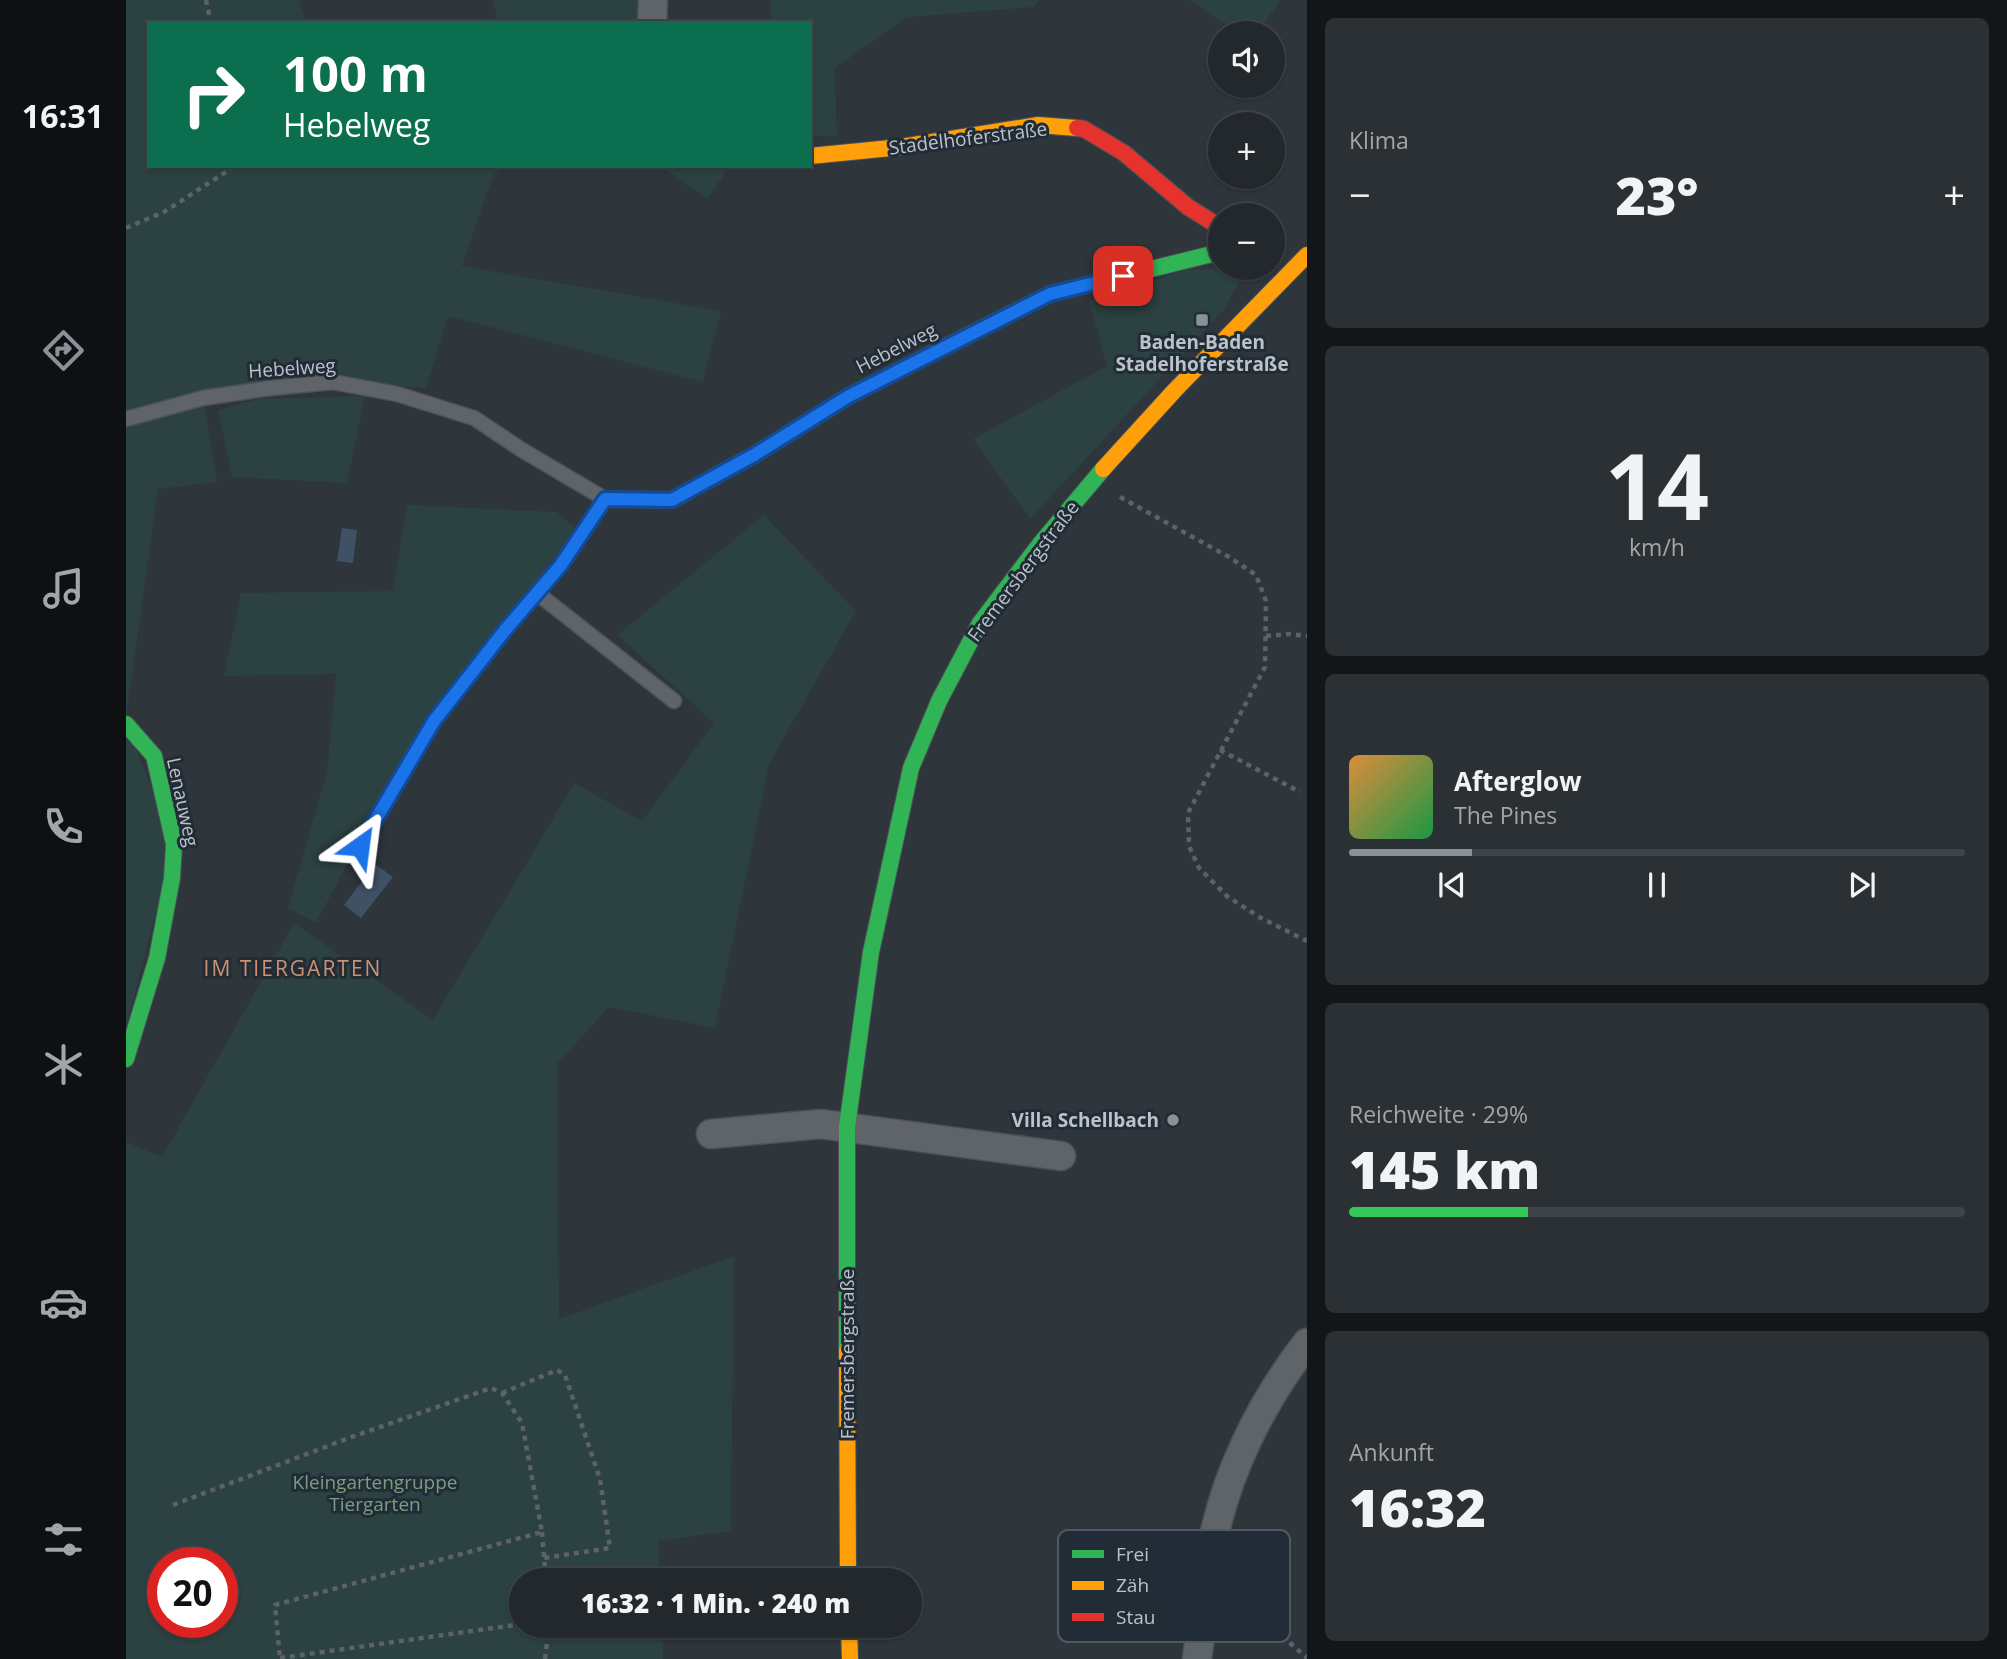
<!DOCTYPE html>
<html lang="de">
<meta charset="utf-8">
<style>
:root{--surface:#22282c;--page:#2a3034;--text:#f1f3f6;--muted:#a2a6a9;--line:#3f4448;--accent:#899198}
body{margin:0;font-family:"Open Sans",sans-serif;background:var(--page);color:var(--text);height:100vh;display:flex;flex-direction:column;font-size:26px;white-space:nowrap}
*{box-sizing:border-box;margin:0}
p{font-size:23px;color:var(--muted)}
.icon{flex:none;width:38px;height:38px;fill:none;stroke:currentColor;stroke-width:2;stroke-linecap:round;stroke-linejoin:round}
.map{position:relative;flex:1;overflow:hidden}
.panel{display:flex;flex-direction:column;gap:18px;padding:18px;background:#131618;width:700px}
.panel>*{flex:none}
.guide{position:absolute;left:21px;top:21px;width:665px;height:147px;border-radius:0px;box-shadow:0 2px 5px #0004,0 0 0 2px var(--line);background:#0b6e4f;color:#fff;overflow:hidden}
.tools{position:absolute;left:1082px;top:21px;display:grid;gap:14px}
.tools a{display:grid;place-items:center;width:77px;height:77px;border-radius:50%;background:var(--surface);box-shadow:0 2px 5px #0004,0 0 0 2px var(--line);font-size:35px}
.speed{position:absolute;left:21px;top:1547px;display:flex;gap:14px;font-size:35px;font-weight:700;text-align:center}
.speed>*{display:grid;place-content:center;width:91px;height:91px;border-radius:50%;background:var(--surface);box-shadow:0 2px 5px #0004,0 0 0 2px var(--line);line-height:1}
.speed .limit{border:10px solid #d22;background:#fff;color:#111}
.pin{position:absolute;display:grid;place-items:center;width:60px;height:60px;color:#fff;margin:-30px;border-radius:14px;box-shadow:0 4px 10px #0006}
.me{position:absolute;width:77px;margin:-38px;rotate:31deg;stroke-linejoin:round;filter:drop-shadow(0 0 5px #0008)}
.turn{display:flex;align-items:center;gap:24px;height:147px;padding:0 21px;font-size:32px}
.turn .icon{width:91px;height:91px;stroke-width:2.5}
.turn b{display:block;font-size:49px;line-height:60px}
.big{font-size:52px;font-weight:800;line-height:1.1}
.panel .widget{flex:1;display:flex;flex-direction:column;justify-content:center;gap:10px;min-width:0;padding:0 24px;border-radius:10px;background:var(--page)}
.panel .dial{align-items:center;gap:0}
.dial b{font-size:91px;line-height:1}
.song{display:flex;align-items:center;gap:21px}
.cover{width:84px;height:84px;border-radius:10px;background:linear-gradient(135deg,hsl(30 70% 55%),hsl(140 70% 35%))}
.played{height:7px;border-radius:4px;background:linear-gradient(90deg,var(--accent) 20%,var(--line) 20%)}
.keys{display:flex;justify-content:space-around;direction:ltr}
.heat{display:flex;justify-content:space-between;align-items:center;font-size:38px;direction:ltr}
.charge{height:10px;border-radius:5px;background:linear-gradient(90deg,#34c759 29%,var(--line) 0)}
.trip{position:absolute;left:383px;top:1568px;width:413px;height:70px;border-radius:35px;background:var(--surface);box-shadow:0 2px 5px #0004,0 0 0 2px var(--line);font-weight:800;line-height:70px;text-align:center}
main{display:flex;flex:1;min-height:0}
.tabs{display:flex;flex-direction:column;width:126px;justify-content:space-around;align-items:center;background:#0e1012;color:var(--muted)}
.tabs .icon{width:49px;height:49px}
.tabs .on{color:var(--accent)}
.tabs b{font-size:32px;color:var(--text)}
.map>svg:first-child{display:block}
.green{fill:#2c4141;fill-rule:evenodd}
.water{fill:#3f5164}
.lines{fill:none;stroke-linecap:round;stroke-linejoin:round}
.lane-casing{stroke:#4c5155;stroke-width:17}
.street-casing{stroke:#4c5155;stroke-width:31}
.fast-casing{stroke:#4c5155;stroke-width:18}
.slow-casing{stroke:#4c5155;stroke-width:18}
.jam-casing{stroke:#4c5155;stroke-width:18}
.path{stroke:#5c6266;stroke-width:4.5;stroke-dasharray:5 5;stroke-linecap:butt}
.lane{stroke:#5e6468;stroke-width:14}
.street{stroke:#5e6468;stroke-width:28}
.fast{stroke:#30b455;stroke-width:16}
.slow{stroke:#ff9f0a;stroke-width:16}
.jam{stroke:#e5322d;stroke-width:16}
.route-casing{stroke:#114b97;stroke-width:18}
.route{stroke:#1a73e8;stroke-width:12}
.poi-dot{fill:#899198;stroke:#222c36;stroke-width:2.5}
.labels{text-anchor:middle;stroke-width:6;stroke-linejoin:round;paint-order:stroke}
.street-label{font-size:19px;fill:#bac2ca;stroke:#222c36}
.poi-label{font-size:19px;font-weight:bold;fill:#bac2ca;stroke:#222c36}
.park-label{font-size:19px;fill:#7a9e7f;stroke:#222c36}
.neighbourhood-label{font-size:21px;letter-spacing:2px;fill:#cd9173;stroke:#222c36}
.key{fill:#222c36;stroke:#505962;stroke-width:2}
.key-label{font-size:19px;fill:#bac2ca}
</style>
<main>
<nav class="tabs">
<b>16:31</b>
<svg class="icon on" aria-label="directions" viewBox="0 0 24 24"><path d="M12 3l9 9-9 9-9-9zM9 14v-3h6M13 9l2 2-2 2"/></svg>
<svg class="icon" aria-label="music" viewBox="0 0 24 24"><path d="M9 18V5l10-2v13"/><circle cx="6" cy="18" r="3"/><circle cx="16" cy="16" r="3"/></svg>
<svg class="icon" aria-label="phone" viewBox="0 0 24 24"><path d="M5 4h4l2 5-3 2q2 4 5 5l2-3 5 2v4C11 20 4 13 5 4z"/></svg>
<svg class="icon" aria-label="climate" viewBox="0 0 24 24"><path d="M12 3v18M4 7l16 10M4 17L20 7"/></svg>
<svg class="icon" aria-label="car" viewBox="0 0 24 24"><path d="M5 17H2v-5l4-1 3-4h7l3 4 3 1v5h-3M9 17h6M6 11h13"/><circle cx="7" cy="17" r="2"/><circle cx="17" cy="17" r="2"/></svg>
<svg class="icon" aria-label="filters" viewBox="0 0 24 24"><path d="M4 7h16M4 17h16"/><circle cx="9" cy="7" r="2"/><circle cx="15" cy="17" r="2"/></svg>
</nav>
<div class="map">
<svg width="1181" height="1659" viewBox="0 0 1181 1659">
<rect width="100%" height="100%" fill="#2e353b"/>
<!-- green -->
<g class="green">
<path d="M 0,0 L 173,0 L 180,23 L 23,23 L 23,166 L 378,166 L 367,176 L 336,266 L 595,311 L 577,382 L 322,316 L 300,388 L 207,382 L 77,398 L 91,482 L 32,489 L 0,719 Z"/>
<path d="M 366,0 L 512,0 L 510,23 L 350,23 L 371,17 Z"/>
<path d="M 644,0 L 913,0 L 907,7 L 781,17 L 709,68 L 711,137 L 684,136 L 684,23 L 646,23 Z"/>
<path d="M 1064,0 L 1155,0 L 1131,33 L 1112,33 Z"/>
<path d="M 535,166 L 604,166 L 581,199 Z"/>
<path d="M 1063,269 L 1120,270 L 1097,311 L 904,519 L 847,439 L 981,366 L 963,301 Z"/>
<path d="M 239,396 L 221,483 L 106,477 L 92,410 L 132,399 Z"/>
<path d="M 281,505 L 431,512 L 451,530 L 298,720 L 190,923 L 162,908 L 201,772 L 210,674 L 98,676 L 115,593 L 267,591 Z"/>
<path d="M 638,515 L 730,611 L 643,764 L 589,1028 L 483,1007 L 431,1064 L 433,1319 L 608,1256 L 605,1531 L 532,1541 L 534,1580 L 396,1580 L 396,1626 L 536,1626 L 537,1659 L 0,1659 L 0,1142 L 36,1157 L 168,923 L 307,1020 L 448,783 L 516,821 L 588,723 L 491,635 ZM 37,1563 L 96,1563 L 96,1622 L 37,1622 Z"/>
<path d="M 0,724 L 48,844 L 0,1027 Z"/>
</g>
<!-- water -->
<g class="water">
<path d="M 216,528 L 231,530 L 227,563 L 211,561 Z"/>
<path d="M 249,864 L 267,877 L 235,918 L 218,905 Z"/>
</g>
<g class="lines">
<defs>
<g id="lane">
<path d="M 0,419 L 77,398 L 145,388 L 207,382 L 271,394 L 348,418 L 396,450 L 479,499 L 435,565 L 380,629 L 308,721 L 234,846"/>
<path d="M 411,593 L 548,701"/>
</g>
<g id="street">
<path d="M 526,23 L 527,0"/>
<path d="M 585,1134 L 695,1124 L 935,1156"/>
<path d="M 1071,1659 C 1076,1622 1079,1584 1086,1547 C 1099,1474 1136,1401 1181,1343"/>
</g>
<g id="fast">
<path d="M 809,352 L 924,294 L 1094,252"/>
<path d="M 0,724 L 28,756 L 48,844 L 46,878 L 31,958 L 0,1059"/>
<path d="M 721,1351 L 721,1127 L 745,952 L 785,768 L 813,701 L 854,623 L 914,544 L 977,469"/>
</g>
<g id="slow">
<path d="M 684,156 L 775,147 L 912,125 L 951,128"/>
<path d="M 977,469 L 1049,390 L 1181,255"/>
<path d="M 479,499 L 546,500 L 628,455 L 723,396 L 809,352"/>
<path d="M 721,1351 L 722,1580"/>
<path d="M 723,1626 L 724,1659"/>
</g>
<path id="jam" d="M 951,128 L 958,129 L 998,153 L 1062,207 L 1094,227"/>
</defs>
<!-- lane casing -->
<use href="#lane" class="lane-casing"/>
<!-- street casing -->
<use href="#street" class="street-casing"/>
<!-- fast casing -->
<use href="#fast" class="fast-casing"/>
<!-- slow casing -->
<use href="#slow" class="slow-casing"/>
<!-- jam casing -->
<use href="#jam" class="jam-casing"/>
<!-- path -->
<g class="path">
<path d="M 80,0 L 85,23"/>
<path d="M 0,228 L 38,212 L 109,166"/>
<path d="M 994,497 L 1103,557 L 1130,575 L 1140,601 L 1139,667 L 1062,813 L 1063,846 L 1073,868 L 1102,897 L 1135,918 L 1181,941"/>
<path d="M 1140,636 L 1164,634 L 1181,636"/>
<path d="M 1094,750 L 1174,792"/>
<path d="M 376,1393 L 431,1370 L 439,1375 L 474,1479 L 484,1548 L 418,1558"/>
<path d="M 47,1505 L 223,1438 L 365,1388 L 376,1393 L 396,1423 L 416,1532 L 149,1605 L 154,1659"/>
<path d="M 416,1532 L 420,1580"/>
<path d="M 1103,1613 L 1138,1620 L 1181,1658"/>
<path d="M 1138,1620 L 1158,1610"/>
<path d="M 154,1658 L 396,1624"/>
<path d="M 419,1659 L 423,1626"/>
</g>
<!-- lane -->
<use href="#lane" class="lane"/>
<!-- street -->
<use href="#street" class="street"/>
<!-- fast -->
<use href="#fast" class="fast"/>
<!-- slow -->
<use href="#slow" class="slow"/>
<!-- jam -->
<use href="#jam" class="jam"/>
</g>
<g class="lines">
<defs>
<path id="route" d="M 234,846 L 308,721 L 380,629 L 435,565 L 479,499 L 546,500 L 628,455 L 723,396 L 924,294 L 997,276"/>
</defs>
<!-- route casing -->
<use href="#route" class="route-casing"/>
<!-- route -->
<use href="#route" class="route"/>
</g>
<!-- markers -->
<g class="poi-dot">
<rect x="1069" y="313" width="14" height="14" rx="3.5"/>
<circle cx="1047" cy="1120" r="7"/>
</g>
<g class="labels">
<!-- street labels -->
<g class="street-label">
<text transform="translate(842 138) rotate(-7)" y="7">Stadelhoferstraße</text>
<text transform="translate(770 348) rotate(-27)" y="7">Hebelweg</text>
<text transform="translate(166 368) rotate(-4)" y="7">Hebelweg</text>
<text transform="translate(897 571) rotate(-53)" y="7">Fremersbergstraße</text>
<text transform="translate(57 802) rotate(78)" y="7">Lenauweg</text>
<text transform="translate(721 1354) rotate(-90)" y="7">Fremersbergstraße</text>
</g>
<!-- poi labels -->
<g class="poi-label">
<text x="1076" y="349">Baden-Baden<tspan x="1076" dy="22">Stadelhoferstraße</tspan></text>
<text x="1033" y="1127" text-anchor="end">Villa Schellbach</text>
</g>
<!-- park labels -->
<g class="park-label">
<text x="249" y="1489">Kleingartengruppe<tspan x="249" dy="22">Tiergarten</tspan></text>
</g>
<!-- neighbourhood labels -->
<g class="neighbourhood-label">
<text x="167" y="976">IM TIERGARTEN</text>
</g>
</g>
<!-- legend -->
<rect x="932" y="1530" width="232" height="112" rx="10" class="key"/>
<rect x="946" y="1550" width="32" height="8" fill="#30b455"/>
<rect x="946" y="1581" width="32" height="9" fill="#ff9f0a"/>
<rect x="946" y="1613" width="32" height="8" fill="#e5322d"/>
<g class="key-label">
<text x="990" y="1561">Frei</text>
<text x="990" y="1592">Zäh</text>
<text x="990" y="1624">Stau</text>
</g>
</svg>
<div class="tools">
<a><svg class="icon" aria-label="sound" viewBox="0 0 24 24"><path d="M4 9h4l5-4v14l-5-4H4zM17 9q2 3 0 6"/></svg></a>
<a>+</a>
<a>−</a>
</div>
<div class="speed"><div class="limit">20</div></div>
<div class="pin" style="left:997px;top:276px;background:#d93025"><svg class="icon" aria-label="arrive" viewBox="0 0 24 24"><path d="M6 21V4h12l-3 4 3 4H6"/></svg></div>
<svg class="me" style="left:234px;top:846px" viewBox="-20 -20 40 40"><path d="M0-17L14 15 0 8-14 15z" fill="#1a73e8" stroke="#fff" stroke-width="4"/></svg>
<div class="trip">16:32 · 1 Min. · 240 m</div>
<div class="guide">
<div class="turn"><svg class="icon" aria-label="right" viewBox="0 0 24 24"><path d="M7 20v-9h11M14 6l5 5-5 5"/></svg><div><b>100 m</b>Hebelweg</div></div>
</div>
</div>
<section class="panel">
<div class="widget"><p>Klima</p>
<div class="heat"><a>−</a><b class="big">23°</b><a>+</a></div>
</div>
<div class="widget dial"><b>14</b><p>km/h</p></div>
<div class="widget">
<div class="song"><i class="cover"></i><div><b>Afterglow</b><p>The Pines</p></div></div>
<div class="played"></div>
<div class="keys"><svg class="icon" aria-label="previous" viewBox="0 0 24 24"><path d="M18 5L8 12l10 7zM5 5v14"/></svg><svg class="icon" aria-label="pause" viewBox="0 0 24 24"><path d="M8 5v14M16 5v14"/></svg><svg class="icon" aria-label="next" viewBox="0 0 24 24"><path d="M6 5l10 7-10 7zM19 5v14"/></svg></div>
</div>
<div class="widget"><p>Reichweite · 29%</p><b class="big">145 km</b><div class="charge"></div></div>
<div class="widget"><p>Ankunft</p><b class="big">16:32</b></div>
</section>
</main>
